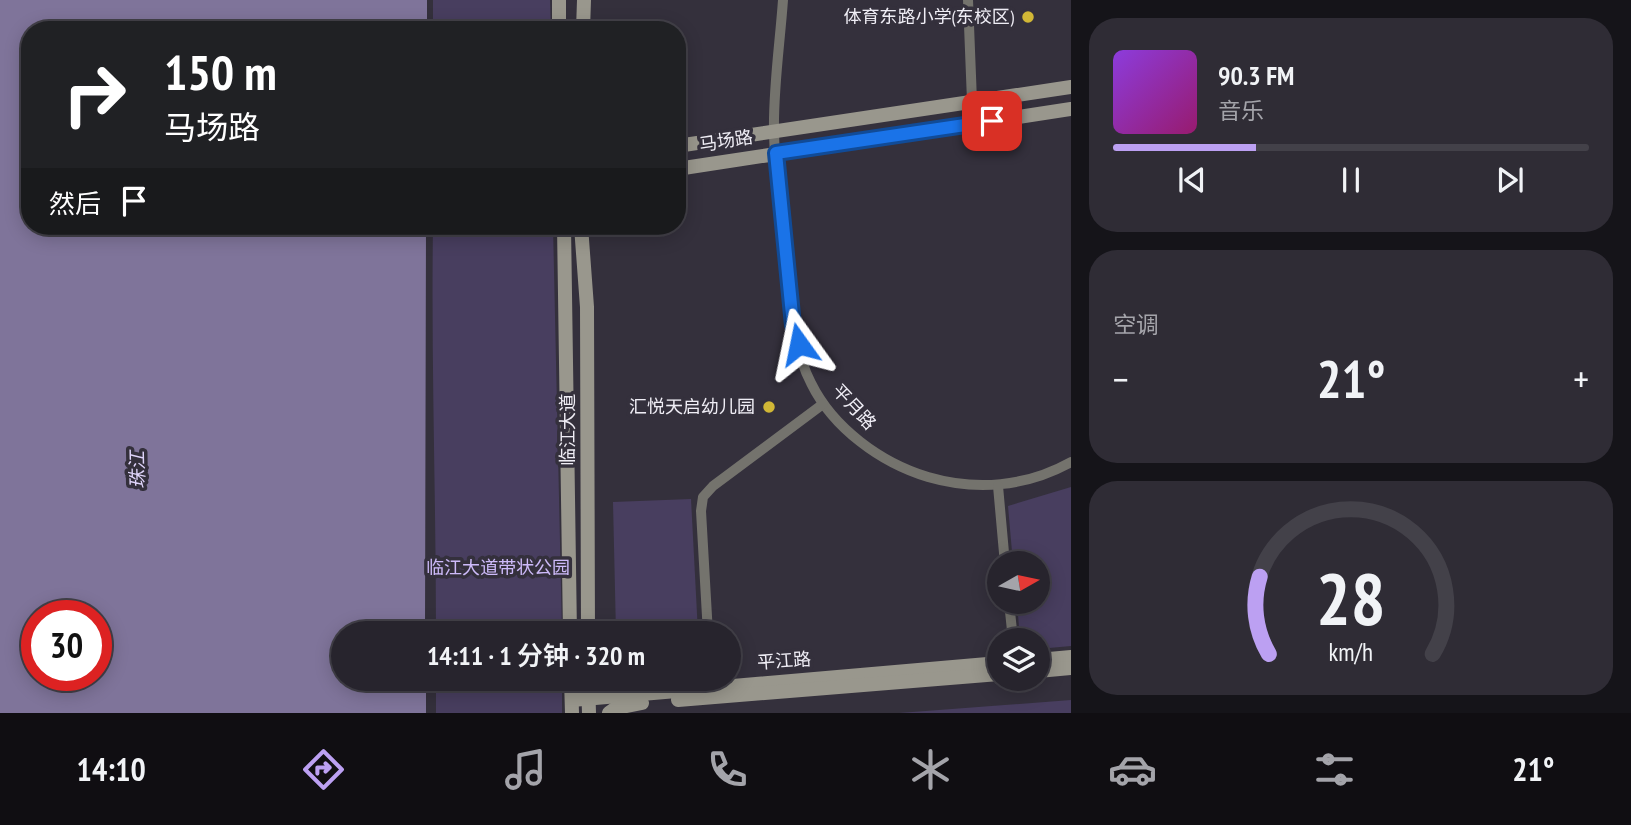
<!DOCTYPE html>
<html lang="zh">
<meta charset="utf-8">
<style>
:root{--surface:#27242d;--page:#2f2c35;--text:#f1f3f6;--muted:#a4a4aa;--line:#434149;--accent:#bca0f2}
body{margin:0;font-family:"PT Sans Narrow","Noto Sans SC",sans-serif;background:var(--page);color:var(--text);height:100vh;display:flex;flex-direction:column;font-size:26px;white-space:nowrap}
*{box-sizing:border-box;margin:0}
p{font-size:23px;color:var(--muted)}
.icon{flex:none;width:38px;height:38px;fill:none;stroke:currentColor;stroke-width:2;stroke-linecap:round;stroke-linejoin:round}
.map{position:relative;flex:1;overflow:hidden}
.panel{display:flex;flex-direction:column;gap:18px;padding:18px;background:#151419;width:560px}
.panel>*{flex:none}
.hud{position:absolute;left:21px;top:21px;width:665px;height:214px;border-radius:28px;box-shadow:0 4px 18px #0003,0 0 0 2px var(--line);background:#202124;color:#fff;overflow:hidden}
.needle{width:46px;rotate:81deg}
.fabs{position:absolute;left:987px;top:551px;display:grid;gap:14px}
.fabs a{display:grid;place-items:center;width:63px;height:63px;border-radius:50%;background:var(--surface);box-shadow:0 4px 18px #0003,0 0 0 2px var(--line);font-size:35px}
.speed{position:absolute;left:21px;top:600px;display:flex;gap:14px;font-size:35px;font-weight:700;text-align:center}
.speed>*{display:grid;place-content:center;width:91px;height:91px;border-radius:50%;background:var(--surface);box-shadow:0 4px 18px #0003,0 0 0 2px var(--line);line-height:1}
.speed .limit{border:10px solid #d22;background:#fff;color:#111}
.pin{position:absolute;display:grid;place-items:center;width:60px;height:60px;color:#fff;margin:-30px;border-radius:14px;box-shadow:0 4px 10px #0006}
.me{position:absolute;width:77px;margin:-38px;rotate:348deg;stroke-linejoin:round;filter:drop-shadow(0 0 5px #0008)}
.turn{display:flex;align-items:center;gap:24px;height:147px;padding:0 28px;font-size:32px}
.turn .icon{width:91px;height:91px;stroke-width:2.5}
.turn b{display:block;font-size:49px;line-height:60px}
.then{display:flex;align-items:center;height:66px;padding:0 28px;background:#0003;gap:14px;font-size:26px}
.big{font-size:52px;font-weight:600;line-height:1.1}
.panel .tile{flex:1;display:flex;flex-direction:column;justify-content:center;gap:10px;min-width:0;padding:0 24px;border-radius:28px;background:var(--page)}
.panel .dial{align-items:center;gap:0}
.dial svg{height:182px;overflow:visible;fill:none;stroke:var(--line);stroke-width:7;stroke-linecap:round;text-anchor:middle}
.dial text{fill:var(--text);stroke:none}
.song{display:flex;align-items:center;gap:21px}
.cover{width:84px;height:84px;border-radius:10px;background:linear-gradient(135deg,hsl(270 70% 55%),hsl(320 70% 35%))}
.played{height:7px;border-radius:4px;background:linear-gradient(90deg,var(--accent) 30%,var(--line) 30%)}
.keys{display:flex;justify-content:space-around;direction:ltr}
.heat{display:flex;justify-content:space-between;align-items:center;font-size:38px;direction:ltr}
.trip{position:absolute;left:331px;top:621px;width:410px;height:70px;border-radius:35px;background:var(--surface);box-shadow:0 4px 18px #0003,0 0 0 2px var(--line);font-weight:600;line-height:70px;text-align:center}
.dock{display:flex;height:112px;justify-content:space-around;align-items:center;background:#100e12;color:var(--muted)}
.dock .icon{width:49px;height:49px}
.dock .on{color:var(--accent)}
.dock b{font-size:32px;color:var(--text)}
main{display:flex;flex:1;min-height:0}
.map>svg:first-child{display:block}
.green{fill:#483e5f}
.water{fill:#7f749a;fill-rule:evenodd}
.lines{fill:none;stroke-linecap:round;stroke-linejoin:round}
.street{stroke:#74736d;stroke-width:10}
.secondary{stroke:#99978d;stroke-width:14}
.route-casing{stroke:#114b97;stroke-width:18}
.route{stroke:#1a73e8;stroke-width:12}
.poi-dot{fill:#d1b736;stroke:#34303c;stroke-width:2.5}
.labels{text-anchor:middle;stroke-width:7;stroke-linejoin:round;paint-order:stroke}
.poi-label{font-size:18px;fill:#efedf5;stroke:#34303c;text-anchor:end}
.street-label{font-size:18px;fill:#efedf5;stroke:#34303c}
.park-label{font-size:18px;fill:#cdbaf9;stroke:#34303c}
.water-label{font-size:19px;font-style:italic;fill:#dfd4fa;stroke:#34303c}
</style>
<main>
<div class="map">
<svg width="1071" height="713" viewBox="0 0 1071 713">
<rect width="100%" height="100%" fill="#34303c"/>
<!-- green -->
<g class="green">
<path d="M 433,0 L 550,0 L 551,30 L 433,30 Z"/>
<path d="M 433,226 L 553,226 L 562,633 L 436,633 C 436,498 431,362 433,226 Z"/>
<path d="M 1071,487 L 1071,646 L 1038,649 L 1038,640 L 1020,640 L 1017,602 L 1038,602 L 1038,564 L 1013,563 L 1008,506 Z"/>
<path d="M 691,499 L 698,633 L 616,633 L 613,502 Z"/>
<rect x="436" y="679" width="126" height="34"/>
<path d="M 1071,700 L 1071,713 L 899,713 Z"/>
</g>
<!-- water -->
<path class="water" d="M 0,0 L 427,0 L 427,30 L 30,30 L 30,226 L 426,226 L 425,633 L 343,634 L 343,679 L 426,679 L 426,713 L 0,713 ZM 37,616 L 96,616 L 96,676 L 37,676 Z"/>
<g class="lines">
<!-- street -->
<g class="street">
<path d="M 783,0 C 780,43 773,89 774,132 C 775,180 782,228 787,275 C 791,308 795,353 811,383 C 833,428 881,463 928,477 C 976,491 1026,487 1071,462"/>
<path d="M 968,0 L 972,101"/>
<path d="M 998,486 L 1005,564"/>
<path d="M 1009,602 L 1013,640"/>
<path d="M 708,634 L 701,511 L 703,497 L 713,486 L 823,404"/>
</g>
<!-- secondary -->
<g class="secondary">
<path d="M 559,0 L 559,30"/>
<path d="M 583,30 L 584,0"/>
<path d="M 677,146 L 1071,87"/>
<path d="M 677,169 L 1071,109"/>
<path d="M 564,226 L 570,634"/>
<path d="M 581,226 L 587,307 L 588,634"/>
<path d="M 1038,660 L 1071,657"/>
<path d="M 1038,671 L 1071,668"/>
<path d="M 571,679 L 572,713"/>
<path d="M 588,679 L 589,713"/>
<path d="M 607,679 L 625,690 L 636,692"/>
<path d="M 572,700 L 999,663"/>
<path d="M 678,700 L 999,674"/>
<path d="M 609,713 L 616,708 L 642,703"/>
</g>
</g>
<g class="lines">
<defs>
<path id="route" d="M 799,344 L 793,325 L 776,153 L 992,121"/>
</defs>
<!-- route casing -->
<use href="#route" class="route-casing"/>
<!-- route -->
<use href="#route" class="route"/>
</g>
<!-- markers -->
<g class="poi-dot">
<circle cx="1028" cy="17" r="7"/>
<circle cx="769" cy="407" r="7"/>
</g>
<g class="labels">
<!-- poi labels -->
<g class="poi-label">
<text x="1014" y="23">体育东路小学(东校区)</text>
<text x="755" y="413">汇悦天启幼儿园</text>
</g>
<!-- street labels -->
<g class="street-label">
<text transform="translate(726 141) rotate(-9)" y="6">马场路</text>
<text transform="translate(854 407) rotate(47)" y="6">平月路</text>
<text transform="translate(568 430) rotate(-90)" y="6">临江大道</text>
<text transform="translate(784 661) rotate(-4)" y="6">平江路</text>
</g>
<!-- park labels -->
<g class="park-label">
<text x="498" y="574">临江大道带状公园</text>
</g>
<!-- water labels -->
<g class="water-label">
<text transform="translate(137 470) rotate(-91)" y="7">珠江</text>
</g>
</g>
</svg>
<div class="fabs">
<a><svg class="needle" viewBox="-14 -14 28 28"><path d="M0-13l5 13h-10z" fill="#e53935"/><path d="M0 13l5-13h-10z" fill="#a4a4aa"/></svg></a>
<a><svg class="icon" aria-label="layers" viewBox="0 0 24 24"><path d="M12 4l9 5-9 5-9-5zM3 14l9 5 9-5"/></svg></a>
</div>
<div class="speed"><div class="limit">30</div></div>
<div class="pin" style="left:992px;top:121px;background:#d93025"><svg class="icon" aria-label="arrive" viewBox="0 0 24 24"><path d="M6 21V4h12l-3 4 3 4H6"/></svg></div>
<svg class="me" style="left:799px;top:344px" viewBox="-20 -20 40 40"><path d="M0-17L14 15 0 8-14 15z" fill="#1a73e8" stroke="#fff" stroke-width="4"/></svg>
<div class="trip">14:11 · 1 分钟 · 320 m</div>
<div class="hud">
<div class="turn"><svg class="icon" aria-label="right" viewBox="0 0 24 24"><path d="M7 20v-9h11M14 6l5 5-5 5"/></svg><div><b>150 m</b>马场路</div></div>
<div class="then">然后<svg class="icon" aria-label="arrive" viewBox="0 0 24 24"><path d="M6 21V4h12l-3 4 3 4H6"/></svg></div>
</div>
</div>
<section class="panel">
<div class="tile">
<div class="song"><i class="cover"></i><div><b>90.3 FM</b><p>音乐</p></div></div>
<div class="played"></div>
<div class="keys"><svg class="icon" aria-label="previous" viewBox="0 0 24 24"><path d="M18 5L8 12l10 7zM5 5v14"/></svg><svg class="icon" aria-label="pause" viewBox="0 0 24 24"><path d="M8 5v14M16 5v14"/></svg><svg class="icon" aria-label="next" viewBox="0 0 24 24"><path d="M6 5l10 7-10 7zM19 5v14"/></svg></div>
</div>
<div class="tile"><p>空调</p>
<div class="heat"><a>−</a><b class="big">21°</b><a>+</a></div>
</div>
<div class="tile dial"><svg viewBox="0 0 100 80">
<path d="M14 69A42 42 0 1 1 86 69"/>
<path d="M14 69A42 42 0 0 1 10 35" stroke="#bca0f2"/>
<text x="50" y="56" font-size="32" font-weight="700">28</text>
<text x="50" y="72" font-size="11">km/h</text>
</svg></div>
</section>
</main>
<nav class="dock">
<b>14:10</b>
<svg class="icon on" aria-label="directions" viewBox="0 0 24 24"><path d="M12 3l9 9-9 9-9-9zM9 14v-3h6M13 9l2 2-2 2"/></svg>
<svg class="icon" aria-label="music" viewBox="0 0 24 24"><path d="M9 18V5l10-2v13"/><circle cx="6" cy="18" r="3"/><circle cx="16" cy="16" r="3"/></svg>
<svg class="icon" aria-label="phone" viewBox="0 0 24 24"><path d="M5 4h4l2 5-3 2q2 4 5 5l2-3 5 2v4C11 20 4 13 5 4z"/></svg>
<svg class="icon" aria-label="climate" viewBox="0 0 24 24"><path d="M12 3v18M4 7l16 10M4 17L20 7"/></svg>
<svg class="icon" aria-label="car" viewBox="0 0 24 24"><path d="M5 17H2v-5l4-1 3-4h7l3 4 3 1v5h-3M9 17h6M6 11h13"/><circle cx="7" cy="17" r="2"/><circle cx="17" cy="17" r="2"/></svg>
<svg class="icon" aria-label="filters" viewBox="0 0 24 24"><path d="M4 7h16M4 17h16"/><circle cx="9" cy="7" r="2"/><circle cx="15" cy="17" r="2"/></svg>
<b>21°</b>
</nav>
